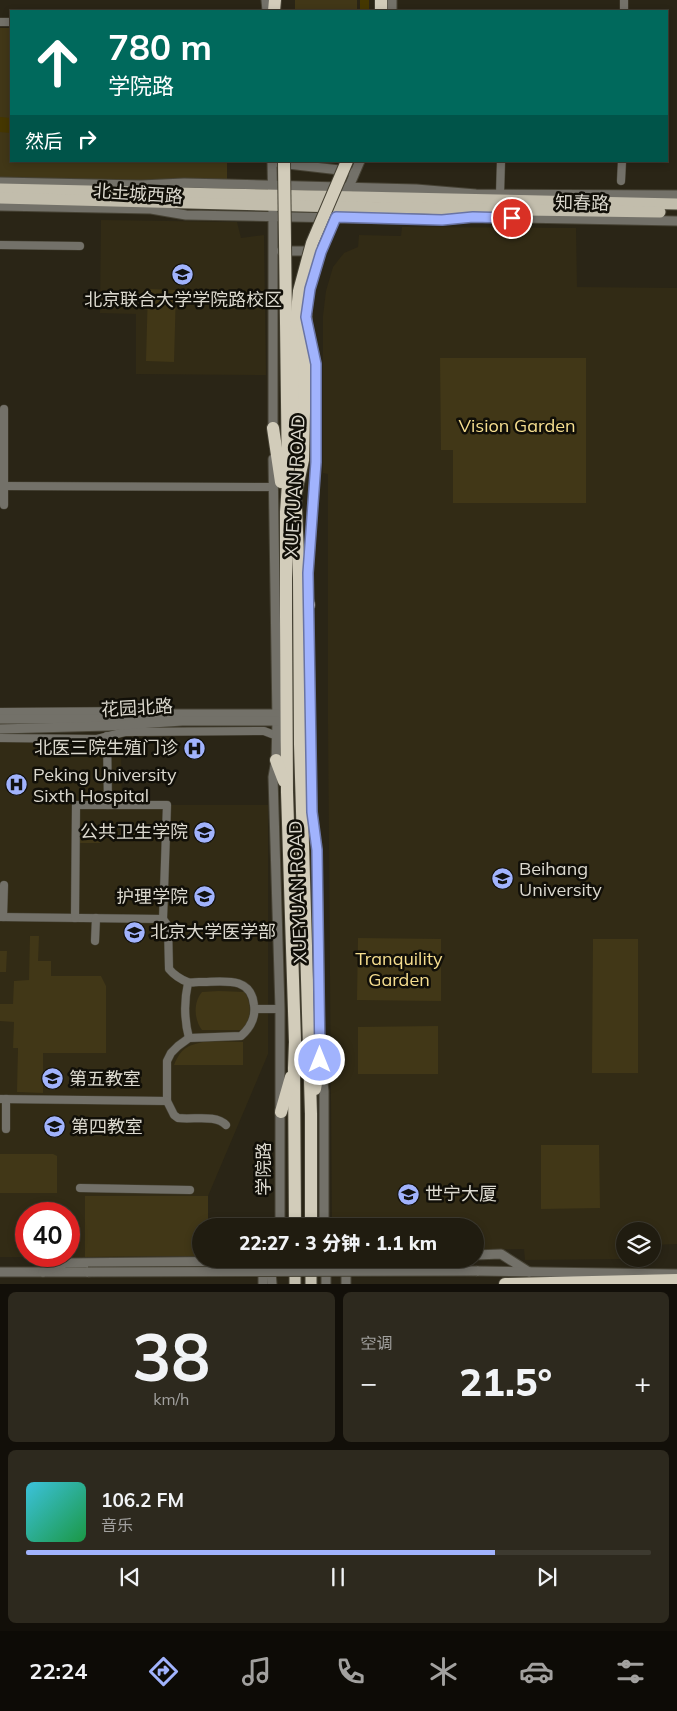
<!DOCTYPE html>
<html lang="zh">
<meta charset="utf-8">
<style>
:root{--surface:#201c10;--page:#2d291e;--text:#f1f3f6;--muted:#a2a19f;--line:#3d3a30;--accent:#a1b3fd}
body{margin:0;font-family:Mulish,"Noto Sans SC",sans-serif;background:var(--page);color:var(--text);height:100vh;display:flex;flex-direction:column;font-size:19px;white-space:nowrap}
*{box-sizing:border-box;margin:0}
p{font-size:16px;color:var(--muted)}
.icon{flex:none;width:28px;height:28px;fill:none;stroke:currentColor;stroke-width:2;stroke-linecap:round;stroke-linejoin:round}
.map{position:relative;height:1284px;overflow:hidden}
.details{display:flex;flex-direction:column;gap:8px;padding:8px;background:#120f09;flex:1}
.details>*{flex:none}
.guide{position:absolute;left:10px;top:10px;width:658px;height:152px;border-radius:0px;box-shadow:0 2px 8px #0003,0 0 0 1px var(--line);background:#00695c;color:#fff;overflow:hidden}
.buttons{position:absolute;left:616px;top:1222px;display:grid;gap:10px}
.buttons a{display:grid;place-items:center;width:45px;height:45px;border-radius:50%;background:var(--surface);box-shadow:0 2px 8px #0003,0 0 0 1px var(--line);font-size:25px}
.speed{position:absolute;left:15px;top:1202px;display:flex;gap:10px;font-size:25px;font-weight:700;text-align:center}
.speed>*{display:grid;place-content:center;width:65px;height:65px;border-radius:50%;background:var(--surface);box-shadow:0 2px 8px #0003,0 0 0 1px var(--line);line-height:1}
.speed .limit{border:8px solid #d22;background:#fff;color:#111}
.pin{position:absolute;display:grid;place-items:center;width:42px;height:42px;color:#fff;margin:-21px;border:2px solid #fff;border-radius:50%;box-shadow:0 1px 5px #0007}
.me{position:absolute;width:55px;margin:-28px;rotate:0deg;stroke-linejoin:round;filter:drop-shadow(0 0 4px #0008)}
.turn{display:flex;align-items:center;gap:18px;height:105px;padding:0 15px;font-size:22px}
.turn .icon{width:65px;height:65px;stroke-width:2.5}
.turn b{display:block;font-size:35px;line-height:42px}
.then{display:flex;align-items:center;height:48px;padding:0 15px;background:#0003;gap:10px;font-size:19px}
.big{font-size:38px;font-weight:800;line-height:1.1}
.details .widget{flex:1;display:flex;flex-direction:column;justify-content:center;gap:8px;min-width:0;padding:0 18px;border-radius:8px;background:var(--page)}
.details .dial{align-items:center;gap:0}
.dial b{font-size:65px;line-height:1}
.song{display:flex;align-items:center;gap:15px}
.cover{width:60px;height:60px;border-radius:8px;background:linear-gradient(135deg,hsl(190 70% 55%),hsl(140 70% 35%))}
.played{height:5px;border-radius:2px;background:linear-gradient(90deg,var(--accent) 75%,var(--line) 75%)}
.keys{display:flex;justify-content:space-around;direction:ltr}
.heat{display:flex;justify-content:space-between;align-items:center;font-size:28px;direction:ltr}
.details .tiles{flex:1;display:grid;gap:8px;grid-template-columns:1fr 1fr}
.widget:last-child{grid-column:span 2}
.trip{position:absolute;left:192px;top:1218px;width:292px;height:50px;border-radius:25px;background:var(--surface);box-shadow:0 2px 8px #0003,0 0 0 1px var(--line);font-weight:800;line-height:50px;text-align:center}
.tabs{display:flex;height:80px;justify-content:space-around;align-items:center;background:#0d0b06;color:var(--muted)}
.tabs .icon{width:35px;height:35px}
.tabs .selected{color:var(--accent)}
.tabs b{font-size:22px;color:var(--text)}
.map>svg:first-child{display:block}
.built{fill:#322b15;fill-rule:evenodd}
.green{fill:#413717}
.water{fill:#453700}
.lines{fill:none;stroke-linecap:round;stroke-linejoin:round}
.minor-casing{stroke:#464234;stroke-width:9}
.tertiary-casing{stroke:#464234;stroke-width:11}
.primary-casing{stroke:#464234;stroke-width:13}
.trunk-casing{stroke:#464234;stroke-width:14}
.minor{stroke:#737169;stroke-width:8}
.tertiary{stroke:#737169;stroke-width:9}
.primary{stroke:#c2bdac;stroke-width:11}
.trunk{stroke:#d2ccba;stroke-width:12}
.tertiary-bridge-casing{stroke:#464234;stroke-width:11;stroke-linecap:butt}
.trunk-bridge-casing{stroke:#464234;stroke-width:14;stroke-linecap:butt}
.tertiary-bridge{stroke:#737169;stroke-width:9}
.trunk-bridge{stroke:#d2ccba;stroke-width:12}
.route-casing{stroke:#6974a4;stroke-width:12}
.route{stroke:#a1b3fd;stroke-width:9}
.labels{text-anchor:middle;stroke-width:5;stroke-linejoin:round;paint-order:stroke}
.street-label{font-size:18px;fill:#dcd9cf;stroke:#110f08}
.poi-label{font-size:18px;fill:#dcd9cf;stroke:#110f08;text-anchor:start}
.park-label{font-size:18px;fill:#f6de8f;stroke:#110f08}
</style>
<div class="map">
<svg width="677" height="1284" viewBox="0 0 677 1284">
<rect width="100%" height="100%" fill="#2a2516"/>
<!-- built -->
<g class="built">
<path d="M 101,220 L 237,222 L 241,238 L 264,235 L 266,375 L 136,374 L 136,314 L 100,313 Z"/>
<path d="M 402,227 L 576,228 L 577,287 L 677,288 L 677,1244 L 653,1245 L 652,1231 L 625,1231 L 626,1259 L 525,1260 L 524,1249 L 476,1250 L 476,1226 L 332,1226 L 328,723 L 328,474 L 323,473 L 323,316 L 326,291 L 333,267 L 344,253 L 358,247 L 359,235 L 401,236 Z"/>
<path d="M 0,740 L 111,740 L 112,750 L 121,750 L 122,805 L 268,805 L 268,1054 L 208,1196 L 85,1196 L 85,1257 L 0,1257 ZM 26,1214 L 69,1214 L 69,1256 L 26,1256 Z"/>
</g>
<!-- green -->
<g class="green">
<rect x="295" y="0" width="62" height="11"/>
<path d="M 0,28 L 11,28 L 11,161 L 227,161 L 227,184 L 0,182 Z"/>
<path d="M 148,289 L 176,290 L 174,362 L 146,361 Z"/>
<path d="M 440,358 L 586,358 L 586,503 L 453,503 L 453,450 L 441,450 Z"/>
<path d="M 79,828 L 100,828 L 100,843 L 78,843 Z"/>
<path d="M 30,936 L 39,936 L 38,961 L 51,961 L 51,976 L 101,976 L 106,986 L 106,1053 L 43,1053 L 43,1093 L 17,1092 L 18,1048 L 13,1048 L 14,1022 L 0,1021 L 0,1004 L 13,1004 L 14,981 L 29,980 Z"/>
<path d="M 358,938 L 441,939 L 441,1001 L 357,1000 Z"/>
<path d="M 593,939 L 638,939 L 638,1073 L 592,1073 Z"/>
<path d="M 0,951 L 7,951 L 6,972 L 0,972 Z"/>
<path d="M 219,991 L 245,992 C 252,1007 251,1015 244,1030 L 202,1030 C 194,1020 193,1002 202,992 Z"/>
<path d="M 438,1026 L 438,1074 L 358,1074 L 358,1027 Z"/>
<path d="M 207,1041 L 243,1042 L 243,1065 L 174,1065 C 181,1047 189,1045 207,1041 Z"/>
<path d="M 541,1145 L 599,1145 L 600,1208 L 541,1209 Z"/>
<path d="M 0,1154 L 53,1154 L 57,1156 L 57,1193 L 0,1193 Z"/>
<path d="M 85,1196 L 208,1196 L 208,1226 L 201,1226 L 201,1256 L 85,1257 Z"/>
</g>
<!-- water -->
<g class="water">
<rect x="360" y="0" width="9" height="11"/>
<path d="M 0,117 L 11,118 L 11,133 L 0,132 Z"/>
</g>
<g class="lines">
<defs>
<g id="minor">
<path d="M 624,11 L 624,0"/>
<path d="M 0,22 L 11,22"/>
<path d="M 621,181 L 622,161"/>
<path d="M 500,194 L 501,161"/>
<path d="M 0,245 L 80,246"/>
<path d="M 0,486 L 273,487"/>
<path d="M 4,505 L 4,409"/>
<path d="M 0,712 L 144,711"/>
<path d="M 107,736 L 108,805 L 167,805 L 163,919"/>
<path d="M 0,738 L 97,739 L 125,732 L 264,731 L 277,736"/>
<path d="M 0,917 L 163,919 L 168,926 L 169,969 C 173,974 181,980 188,982 C 191,983 195,982 199,982 C 222,982 251,975 254,1005 C 256,1018 250,1028 241,1036 L 189,1038 L 178,1046 L 171,1053 L 167,1061 L 167,1101 L 0,1099"/>
<path d="M 3,917 L 4,885"/>
<path d="M 75,918 L 76,805 L 108,805"/>
<path d="M 95,941 L 96,918"/>
<path d="M 188,983 C 184,1001 184,1019 189,1038"/>
<path d="M 255,1009 L 280,1009"/>
<path d="M 167,1101 L 174,1115 L 178,1118 C 193,1120 216,1114 226,1125"/>
<path d="M 6,1129 L 6,1099"/>
<path d="M 80,1188 L 190,1190"/>
</g>
<g id="tertiary">
<path d="M 266,0 L 267,11"/>
<path d="M 392,11 L 392,0"/>
<path d="M 272,161 L 273,216 L 273,433"/>
<path d="M 279,163 L 348,171"/>
<path d="M 0,182 L 141,185 L 184,183 L 227,184 L 416,189 L 476,194 L 677,195"/>
<path d="M 0,206 L 151,209 L 186,215 L 442,220 L 473,217 L 677,221"/>
<path d="M 281,251 L 316,251"/>
<path d="M 273,459 L 277,721 L 276,760 L 273,777 L 280,1009 L 280,1226"/>
<path d="M 0,719 L 122,719 L 174,714 L 277,714"/>
<path d="M 0,729 L 108,726 L 182,721 L 277,721"/>
<path d="M 324,1226 L 324,1091 L 320,1060 L 317,850 L 312,812 L 308,573 L 316,462 L 316,363 L 306,317 L 310,289 L 321,252 L 360,161"/>
<path d="M 476,1255 L 501,1254 L 529,1272"/>
<path d="M 263,1264 L 263,1284"/>
<path d="M 326,1270 L 326,1284"/>
<path d="M 271,1271 L 272,1284"/>
<path d="M 477,1271 L 677,1274"/>
<path d="M 0,1272 L 88,1272"/>
<path d="M 43,1272 L 65,1263 L 260,1261 L 263,1261 L 266,1259"/>
<path d="M 346,1284 L 346,1259"/>
</g>
<g id="primary">
<path d="M 0,189 L 677,204"/>
<path d="M 0,198 L 340,207 L 660,212"/>
<path d="M 311,1270 L 311,1284"/>
<path d="M 295,1271 L 295,1284"/>
</g>
<g id="trunk">
<path d="M 274,11 L 275,0"/>
<path d="M 381,11 L 381,0"/>
<path d="M 286,322 L 288,483 L 286,512 L 286,617 L 287,792 L 295,1042 L 294,1068 L 295,1226"/>
<path d="M 295,420 L 296,323"/>
<path d="M 273,428 L 281,482"/>
<path d="M 295,485 L 299,578 L 300,744 L 311,1114 L 311,1226"/>
<path d="M 296,492 L 303,460 L 306,317"/>
<path d="M 301,584 L 309,605"/>
<path d="M 276,760 L 284,781"/>
<path d="M 315,1089 L 320,1060"/>
<path d="M 281,1112 L 291,1077"/>
<path d="M 311,1259 L 311,1270"/>
<path d="M 295,1271 L 295,1259"/>
<path d="M 505,1284 L 677,1280"/>
</g>
</defs>
<!-- minor casing -->
<use href="#minor" class="minor-casing"/>
<!-- tertiary casing -->
<use href="#tertiary" class="tertiary-casing"/>
<!-- primary casing -->
<use href="#primary" class="primary-casing"/>
<!-- trunk casing -->
<use href="#trunk" class="trunk-casing"/>
<!-- minor -->
<use href="#minor" class="minor"/>
<!-- tertiary -->
<use href="#tertiary" class="tertiary"/>
<!-- primary -->
<use href="#primary" class="primary"/>
<!-- trunk -->
<use href="#trunk" class="trunk"/>
<defs>
<path id="tertiary-bridge" d="M 88,1272 L 477,1271"/>
<g id="trunk-bridge">
<path d="M 284,161 L 286,322"/>
<path d="M 296,323 L 299,291 L 312,243 L 347,161"/>
</g>
</defs>
<!-- tertiary-bridge casing -->
<use href="#tertiary-bridge" class="tertiary-bridge-casing"/>
<!-- trunk-bridge casing -->
<use href="#trunk-bridge" class="trunk-bridge-casing"/>
<!-- tertiary-bridge -->
<use href="#tertiary-bridge" class="tertiary-bridge"/>
<!-- trunk-bridge -->
<use href="#trunk-bridge" class="trunk-bridge"/>
</g>
<g class="lines">
<defs>
<path id="route" d="M 320,1060 L 317,850 L 312,812 L 308,573 L 316,462 L 316,364 L 306,317 L 310,289 L 321,252 L 336,217 L 442,220 L 473,217 L 512,218"/>
</defs>
<!-- route casing -->
<use href="#route" class="route-casing"/>
<!-- route -->
<use href="#route" class="route"/>
</g>
<!-- icons -->
<defs>
<symbol id="university-disc" viewBox="-11 -11 22 22"><circle r="9.5" fill="#a1b3fd" stroke="#110f08"/><path d="M0-5L7-2L0 1L-7-2ZM-4 1L0 2.5L4 1V4Q0 6-4 4Z" fill="#111"/></symbol>
<symbol id="hospital-disc" viewBox="-11 -11 22 22"><circle r="9.5" fill="#a1b3fd" stroke="#110f08"/><path d="M-5-5h3v3.5h4V-5h3V5h-3V1.5h-4V5h-3Z" fill="#111"/></symbol>
</defs>
<g fill-rule="evenodd">
<use href="#university-disc" x="170" y="262" width="25" height="25"/>
<use href="#hospital-disc" x="182" y="736" width="25" height="25"/>
<use href="#hospital-disc" x="4" y="772" width="25" height="25"/>
<use href="#university-disc" x="192" y="820" width="25" height="25"/>
<use href="#university-disc" x="490" y="866" width="25" height="25"/>
<use href="#university-disc" x="192" y="884" width="25" height="25"/>
<use href="#university-disc" x="122" y="920" width="25" height="25"/>
<use href="#university-disc" x="40" y="1066" width="25" height="25"/>
<use href="#university-disc" x="42" y="1114" width="25" height="25"/>
<use href="#university-disc" x="396" y="1182" width="25" height="25"/>
</g>
<g class="labels">
<!-- street labels -->
<g class="street-label">
<text transform="translate(138 194) rotate(4)" y="6">北土城西路</text>
<text transform="translate(582 203) rotate(1)" y="6">知春路</text>
<text transform="translate(295 486) rotate(-87)" y="6">XUEYUAN ROAD</text>
<text transform="translate(137 708) rotate(-3)" y="6">花园北路</text>
<text transform="translate(298 892) rotate(-92)" y="6">XUEYUAN ROAD</text>
<text transform="translate(264 1169) rotate(-90)" y="6">学院路</text>
</g>
<!-- poi labels -->
<g class="poi-label">
<text x="183" y="306" text-anchor="middle">北京联合大学学院路校区</text>
<text x="178" y="754" text-anchor="end">北医三院生殖门诊</text>
<text x="33" y="781">Peking University<tspan x="33" dy="21">Sixth Hospital</tspan></text>
<text x="188" y="838" text-anchor="end">公共卫生学院</text>
<text x="519" y="875">Beihang<tspan x="519" dy="21">University</tspan></text>
<text x="188" y="903" text-anchor="end">护理学院</text>
<text x="150" y="938">北京大学医学部</text>
<text x="69" y="1085">第五教室</text>
<text x="71" y="1133">第四教室</text>
<text x="425" y="1200">世宁大厦</text>
</g>
<!-- park labels -->
<g class="park-label">
<text x="517" y="432">Vision Garden</text>
<text x="399" y="965">Tranquility<tspan x="399" dy="21">Garden</tspan></text>
</g>
</g>
</svg>
<div class="buttons">
<a><svg class="icon" aria-label="layers" viewBox="0 0 24 24"><path d="M12 4l9 5-9 5-9-5zM3 14l9 5 9-5"/></svg></a>
</div>
<div class="speed"><div class="limit">40</div></div>
<div class="pin" style="left:512px;top:218px;background:#d93025"><svg class="icon" aria-label="arrive" viewBox="0 0 24 24"><path d="M6 21V4h12l-3 4 3 4H6"/></svg></div>
<svg class="me" style="left:320px;top:1060px" viewBox="-20 -20 40 40"><circle r="17" fill="#a1b3fd" stroke="#fff" stroke-width="3"/><path d="M0-11L8 9 0 5-8 9z" fill="#fff"/></svg>
<div class="trip">22:27 · 3 分钟 · 1.1 km</div>
<div class="guide">
<div class="turn"><svg class="icon" aria-label="ahead" viewBox="0 0 24 24"><path d="M12 20V5M6 11l6-6 6 6"/></svg><div><b>780 m</b>学院路</div></div>
<div class="then">然后<svg class="icon" aria-label="right" viewBox="0 0 24 24"><path d="M7 20v-9h11M14 6l5 5-5 5"/></svg></div>
</div>
</div>
<section class="details">
<div class="tiles">
<div class="widget dial"><b>38</b><p>km/h</p></div>
<div class="widget"><p>空调</p>
<div class="heat"><a>−</a><b class="big">21.5°</b><a>+</a></div>
</div>
<div class="widget">
<div class="song"><i class="cover"></i><div><b>106.2 FM</b><p>音乐</p></div></div>
<div class="played"></div>
<div class="keys"><svg class="icon" aria-label="previous" viewBox="0 0 24 24"><path d="M18 5L8 12l10 7zM5 5v14"/></svg><svg class="icon" aria-label="pause" viewBox="0 0 24 24"><path d="M8 5v14M16 5v14"/></svg><svg class="icon" aria-label="next" viewBox="0 0 24 24"><path d="M6 5l10 7-10 7zM19 5v14"/></svg></div>
</div>
</div>
</section>
<nav class="tabs">
<b>22:24</b>
<svg class="icon selected" aria-label="directions" viewBox="0 0 24 24"><path d="M12 3l9 9-9 9-9-9zM9 14v-3h6M13 9l2 2-2 2"/></svg>
<svg class="icon" aria-label="music" viewBox="0 0 24 24"><path d="M9 18V5l10-2v13"/><circle cx="6" cy="18" r="3"/><circle cx="16" cy="16" r="3"/></svg>
<svg class="icon" aria-label="phone" viewBox="0 0 24 24"><path d="M5 4h4l2 5-3 2q2 4 5 5l2-3 5 2v4C11 20 4 13 5 4z"/></svg>
<svg class="icon" aria-label="climate" viewBox="0 0 24 24"><path d="M12 3v18M4 7l16 10M4 17L20 7"/></svg>
<svg class="icon" aria-label="car" viewBox="0 0 24 24"><path d="M5 17H2v-5l4-1 3-4h7l3 4 3 1v5h-3M9 17h6M6 11h13"/><circle cx="7" cy="17" r="2"/><circle cx="17" cy="17" r="2"/></svg>
<svg class="icon" aria-label="filters" viewBox="0 0 24 24"><path d="M4 7h16M4 17h16"/><circle cx="9" cy="7" r="2"/><circle cx="15" cy="17" r="2"/></svg>
</nav>
